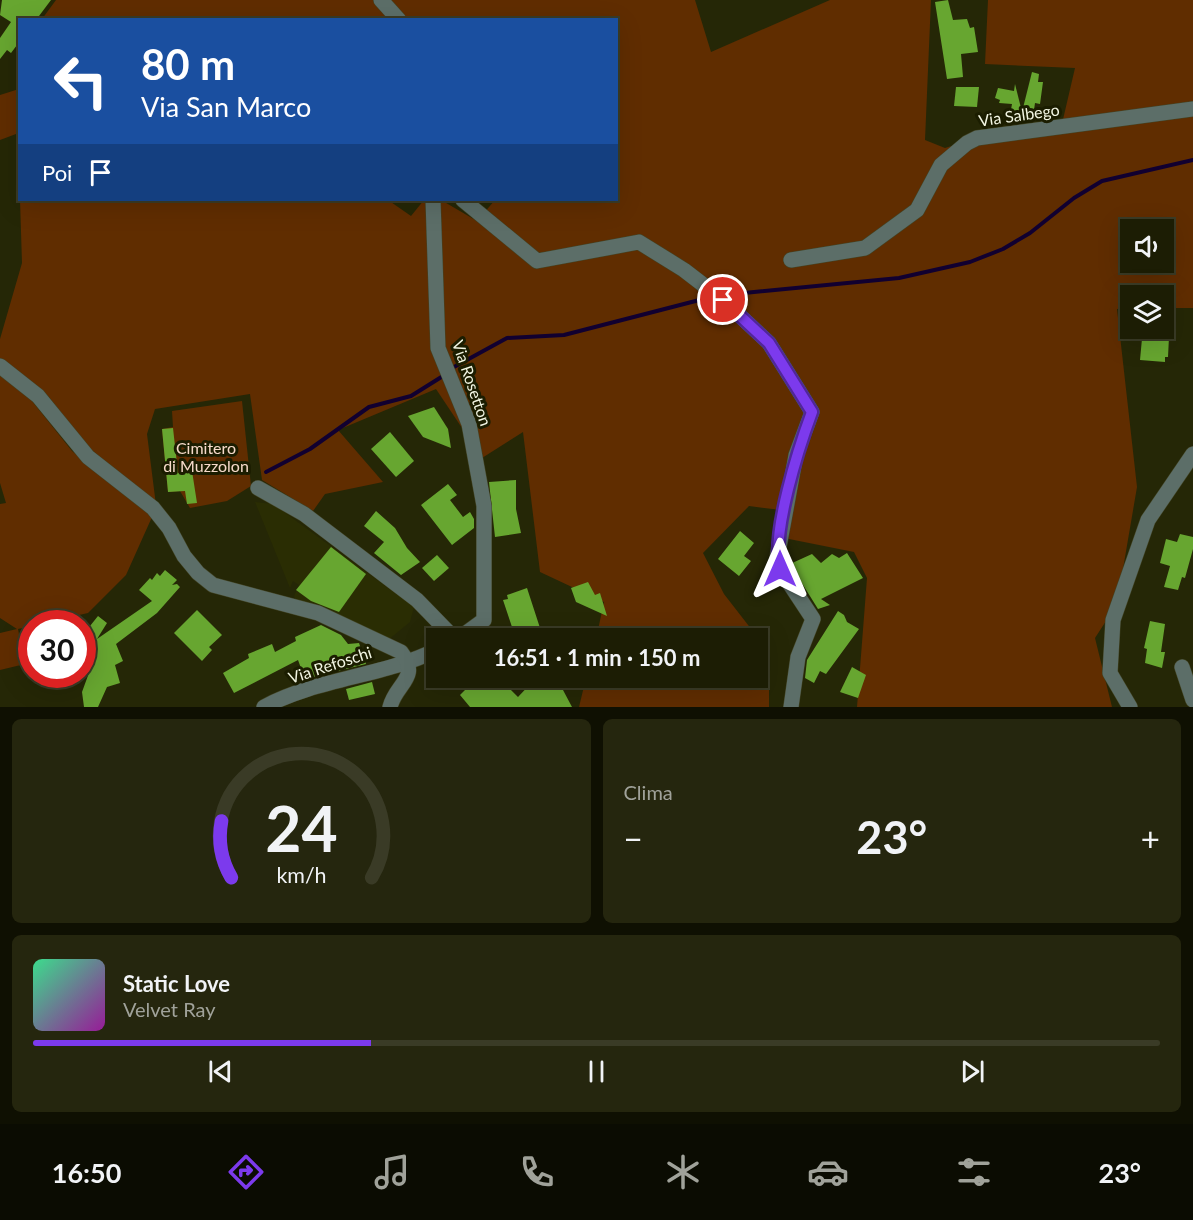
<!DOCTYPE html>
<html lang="it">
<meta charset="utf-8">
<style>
:root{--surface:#1c1d04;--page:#25260e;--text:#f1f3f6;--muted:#a0a29a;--line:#3a3b26;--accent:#7c3aed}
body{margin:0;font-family:Lato,sans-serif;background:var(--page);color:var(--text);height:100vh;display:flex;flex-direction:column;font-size:22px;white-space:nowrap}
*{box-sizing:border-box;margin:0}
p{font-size:20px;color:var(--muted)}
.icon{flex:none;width:33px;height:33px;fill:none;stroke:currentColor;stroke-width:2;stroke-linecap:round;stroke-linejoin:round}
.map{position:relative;height:707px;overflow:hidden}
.details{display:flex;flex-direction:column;gap:12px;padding:12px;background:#0f1002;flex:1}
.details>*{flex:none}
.guide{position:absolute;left:18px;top:18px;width:600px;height:183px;border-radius:0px;box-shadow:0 6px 24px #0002,0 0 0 2px var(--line);background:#1a4fa0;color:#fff;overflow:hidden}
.fabs{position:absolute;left:1120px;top:219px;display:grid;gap:12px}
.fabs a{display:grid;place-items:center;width:54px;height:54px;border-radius:0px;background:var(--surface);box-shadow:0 6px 24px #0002,0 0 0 2px var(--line);font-size:30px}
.speed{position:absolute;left:18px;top:610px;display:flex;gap:12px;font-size:30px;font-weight:700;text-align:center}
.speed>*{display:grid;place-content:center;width:78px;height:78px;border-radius:50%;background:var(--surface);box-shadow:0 6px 24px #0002,0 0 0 2px var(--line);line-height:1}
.speed .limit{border:9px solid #d22;background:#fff;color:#111}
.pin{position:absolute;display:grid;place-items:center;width:51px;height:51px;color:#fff;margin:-26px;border:3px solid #fff;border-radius:50%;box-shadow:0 2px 6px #0007}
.me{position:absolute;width:66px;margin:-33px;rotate:0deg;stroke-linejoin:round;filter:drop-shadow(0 0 4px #0008)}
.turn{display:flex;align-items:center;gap:21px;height:126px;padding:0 24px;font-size:27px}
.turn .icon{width:78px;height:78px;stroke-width:2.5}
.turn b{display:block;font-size:42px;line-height:51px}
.then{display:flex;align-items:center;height:57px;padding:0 24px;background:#0003;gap:12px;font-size:22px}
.big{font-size:45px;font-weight:700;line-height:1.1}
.details .tile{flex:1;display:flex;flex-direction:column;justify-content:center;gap:9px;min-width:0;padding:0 21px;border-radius:9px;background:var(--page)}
.details .dial{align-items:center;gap:0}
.dial svg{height:156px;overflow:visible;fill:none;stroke:var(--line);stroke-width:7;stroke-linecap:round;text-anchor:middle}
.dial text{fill:var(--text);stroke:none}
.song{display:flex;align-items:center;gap:18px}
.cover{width:72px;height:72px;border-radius:9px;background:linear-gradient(135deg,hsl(150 70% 55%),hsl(300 70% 35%))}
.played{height:6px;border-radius:3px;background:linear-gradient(90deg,var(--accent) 30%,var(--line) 30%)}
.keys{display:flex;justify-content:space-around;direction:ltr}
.heat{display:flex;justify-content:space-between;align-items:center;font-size:33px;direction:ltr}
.details .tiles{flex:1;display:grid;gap:12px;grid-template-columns:1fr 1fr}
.tile:last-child{grid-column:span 2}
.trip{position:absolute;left:426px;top:628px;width:342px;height:60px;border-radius:0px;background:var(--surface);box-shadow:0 6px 24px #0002,0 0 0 2px var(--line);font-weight:700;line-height:60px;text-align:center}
.tab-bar{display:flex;height:96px;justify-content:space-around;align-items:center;background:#0b0c02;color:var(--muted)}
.tab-bar .icon{width:42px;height:42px}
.tab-bar .current{color:var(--accent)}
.tab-bar b{font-size:27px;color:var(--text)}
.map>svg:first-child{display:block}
.built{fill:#2a2d03}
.green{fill:#602d00;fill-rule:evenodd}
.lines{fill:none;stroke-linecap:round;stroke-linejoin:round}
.stream{stroke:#110030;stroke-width:4}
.building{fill:#67a630}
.minor-casing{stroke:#424425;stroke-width:16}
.tertiary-casing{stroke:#424425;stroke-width:16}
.minor{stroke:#5c6e68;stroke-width:15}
.tertiary{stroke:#5c6e68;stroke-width:15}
.route-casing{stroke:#51269a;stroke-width:15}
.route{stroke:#7c3aed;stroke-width:10}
.labels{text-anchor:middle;stroke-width:6;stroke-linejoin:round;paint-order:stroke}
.street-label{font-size:16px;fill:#f3f6e3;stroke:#1b1d00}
.park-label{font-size:16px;fill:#f6dac9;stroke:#1b1d00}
</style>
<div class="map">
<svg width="1193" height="707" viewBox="0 0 1193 707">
<rect width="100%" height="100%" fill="#252706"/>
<!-- built -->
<path class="built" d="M 255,502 L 273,504 L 414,607 L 410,622 L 388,640 L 297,605 L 294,596 L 299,585 L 293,581 L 290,588 Z"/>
<!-- green -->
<g class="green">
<path d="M 56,0 L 695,0 L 711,52 L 830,0 L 931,0 L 925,140 L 945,148 L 977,138 L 1061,128 L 1075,68 L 985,64 L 988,0 L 1193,0 L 1193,308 L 1164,308 L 1164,296 L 1131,296 L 1131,308 L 1117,309 L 1137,487 L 1117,604 L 1095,638 L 1112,707 L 857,707 L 867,578 L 854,552 L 784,538 L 789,511 L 749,506 L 703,553 L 724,594 L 769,652 L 769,707 L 579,707 L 586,678 L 758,678 L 758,639 L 596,639 L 604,602 L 540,572 L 523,432 L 482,458 L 436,389 L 338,430 L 383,482 L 325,494 L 313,511 L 262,480 L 250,394 L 155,409 L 147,434 L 156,505 L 86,445 L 48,396 L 0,359 L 0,339 L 22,263 L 20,200 L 388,200 L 411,216 L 424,200 L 441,200 L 477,221 L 495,200 L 616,200 L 616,20 L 42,19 ZM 1131,230 L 1164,230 L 1164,262 L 1131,262 Z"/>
<path d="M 19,89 L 19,136 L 16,134 L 0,140 L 0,95 Z"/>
<path d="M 0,375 L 32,401 L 72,451 L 152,517 L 126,575 L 88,613 L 18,629 L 25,664 L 0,670 L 0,633 L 17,629 L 0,618 L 0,504 L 6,503 L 0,483 Z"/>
<path d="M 242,401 L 251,486 L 227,501 L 190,508 L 180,491 L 168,492 L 162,429 L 173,427 L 172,411 Z"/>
</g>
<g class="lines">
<!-- stream -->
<g class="stream">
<path d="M 724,295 L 899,278 L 970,262 L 1003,249 L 1030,233 L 1074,198 L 1102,181 L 1193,160"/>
<path d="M 454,367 L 507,338 L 564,335 L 711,297"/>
<path d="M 266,472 L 310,449 L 369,407 L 411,396 L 443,376"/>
</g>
</g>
<!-- building -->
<g class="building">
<path d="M 2,0 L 51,0 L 36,20 L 20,20 L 20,41 L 11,53 L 7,50 L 0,59 L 0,38 L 11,22 L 0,15 Z"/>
<path d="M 948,0 L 953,20 L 967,19 L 970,28 L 974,27 L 978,52 L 961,54 L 963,77 L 947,79 L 935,2 Z"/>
<path d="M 1032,72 L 1039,74 L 1038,82 L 1043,82 L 1040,104 L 1035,103 L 1033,117 L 1010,115 L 1012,104 L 999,103 L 1000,100 L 995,98 L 998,88 L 1014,91 L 1015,84 L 1022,112 Z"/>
<path d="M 956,87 L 979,87 L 977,107 L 954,106 Z"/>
<path d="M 1143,328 L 1161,328 L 1160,337 L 1169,337 L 1168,357 L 1165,357 L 1165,362 L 1140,360 Z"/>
<path d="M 434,407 L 448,429 L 451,448 L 423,437 L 408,416 Z"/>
<path d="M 173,428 L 178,473 L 192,471 L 197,503 L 187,504 L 185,491 L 168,492 L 162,429 Z"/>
<path d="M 390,432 L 414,461 L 396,477 L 371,449 Z"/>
<path d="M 516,480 L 516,509 L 521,533 L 495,537 L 489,482 Z"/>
<path d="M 448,484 L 457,495 L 450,500 L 463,517 L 470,512 L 474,519 L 474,528 L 452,545 L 421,505 Z"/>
<path d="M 376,511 L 395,528 L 407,548 L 420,562 L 401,575 L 374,553 L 384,542 L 364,526 Z"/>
<path d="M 740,531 L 754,543 L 744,556 L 751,561 L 739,576 L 718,559 Z"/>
<path d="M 1180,534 L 1193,537 L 1193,549 L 1185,578 L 1182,577 L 1178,590 L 1164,587 L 1170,566 L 1160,563 L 1166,539 L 1177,542 Z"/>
<path d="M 331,547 L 366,574 L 339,612 L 311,601 L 296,590 Z"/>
<path d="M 847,553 L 863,578 L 821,599 L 830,605 L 818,609 L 790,564 L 812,554 L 821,563 L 832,554 L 839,558 Z"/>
<path d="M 437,555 L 449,568 L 434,581 L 422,568 Z"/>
<path d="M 165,570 L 177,580 L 172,585 L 177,584 L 180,587 L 157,613 L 116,644 L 123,661 L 115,665 L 120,683 L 107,687 L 98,707 L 84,707 L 82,692 L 90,670 L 88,661 L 93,659 L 90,626 L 98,616 L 107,623 L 97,639 L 152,601 L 139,590 L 150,578 L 152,580 L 157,573 L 160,576 Z"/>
<path d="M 588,582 L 595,595 L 600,593 L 607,616 L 576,602 L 571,588 Z"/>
<path d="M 527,588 L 541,631 L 516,639 L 503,600 L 508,599 L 507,595 Z"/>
<path d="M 197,610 L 222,635 L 209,647 L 212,650 L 202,661 L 174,633 Z"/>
<path d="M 838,611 L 844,615 L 847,622 L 859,629 L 826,674 L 820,671 L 814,683 L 805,678 L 807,660 Z"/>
<path d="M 1150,621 L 1165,624 L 1161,652 L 1165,652 L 1162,668 L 1145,663 L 1147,649 L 1144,648 Z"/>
<path d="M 321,625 L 341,635 L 348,644 L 359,643 L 366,664 L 305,679 L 298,660 L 234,693 L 223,673 L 249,658 L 248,654 L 272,644 L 275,652 L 296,641 L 295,637 Z"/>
<path d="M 852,667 L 866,675 L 858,698 L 840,692 Z"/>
<path d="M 477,678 L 499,678 L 518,697 L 536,678 L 553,678 L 563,690 L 572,707 L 470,707 L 460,695 Z"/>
<path d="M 372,682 L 375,694 L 349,700 L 346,689 Z"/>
</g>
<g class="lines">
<defs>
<g id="minor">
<path d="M 381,0 L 399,20"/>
<path d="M 433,200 L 438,348 L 469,424 L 484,506 L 484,620 L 458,639"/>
<path d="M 463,200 L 537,261 L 639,242 L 684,270 L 723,300 L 769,343 L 812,412 L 796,455 L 777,558 L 780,569 L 813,619 L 798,657 L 791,707"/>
<path d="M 791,260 L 865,248 L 917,210 L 941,165 L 967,143 L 977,138 L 1193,109"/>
<path d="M 258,488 L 304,514 L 417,600 L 455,639"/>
<path d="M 1182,667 L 1193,700"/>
<path d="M 264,707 C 318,678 385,676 436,650"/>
<path d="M 1130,707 L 1110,673 L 1113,620 L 1148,520 L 1193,454"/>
</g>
<path id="tertiary" d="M 0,366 L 38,396 L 88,457 L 153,508 L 169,528 L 184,556 L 198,573 L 213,585 L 318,613 L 401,652 C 421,678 396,683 390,707"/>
</defs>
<!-- minor casing -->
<use href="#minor" class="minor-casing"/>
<!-- tertiary casing -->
<use href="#tertiary" class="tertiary-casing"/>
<!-- minor -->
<use href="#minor" class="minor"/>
<!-- tertiary -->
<use href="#tertiary" class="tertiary"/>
</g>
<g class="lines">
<defs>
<path id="route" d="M 723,300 L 769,343 L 812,412 C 799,447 771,533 780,569"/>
</defs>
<!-- route casing -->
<use href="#route" class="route-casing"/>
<!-- route -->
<use href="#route" class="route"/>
</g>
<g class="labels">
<!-- street labels -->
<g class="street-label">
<text transform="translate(1019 115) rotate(-8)" y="6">Via Salbego</text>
<text transform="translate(472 383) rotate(71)" y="6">Via Rosetton</text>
<text transform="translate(330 665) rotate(-18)" y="6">Via Refoschi</text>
</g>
<!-- park labels -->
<g class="park-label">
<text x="206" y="454">Cimitero<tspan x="206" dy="18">di Muzzolon</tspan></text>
</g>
</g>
</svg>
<div class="fabs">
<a><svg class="icon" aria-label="sound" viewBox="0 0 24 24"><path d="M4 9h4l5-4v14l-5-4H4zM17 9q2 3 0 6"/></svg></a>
<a><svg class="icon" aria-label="layers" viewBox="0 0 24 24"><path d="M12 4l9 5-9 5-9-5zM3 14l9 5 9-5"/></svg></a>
</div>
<div class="speed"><div class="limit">30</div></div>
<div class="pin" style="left:723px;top:300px;background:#d93025"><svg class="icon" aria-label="arrive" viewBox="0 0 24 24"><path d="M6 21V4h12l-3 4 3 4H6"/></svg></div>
<svg class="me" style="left:780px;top:569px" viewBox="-20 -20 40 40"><path d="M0-17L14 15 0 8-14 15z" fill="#7c3aed" stroke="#fff" stroke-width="4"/></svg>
<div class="trip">16:51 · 1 min · 150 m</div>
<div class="guide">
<div class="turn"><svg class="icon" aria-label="left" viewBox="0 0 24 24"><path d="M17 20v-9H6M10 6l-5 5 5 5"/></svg><div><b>80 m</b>Via San Marco</div></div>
<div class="then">Poi<svg class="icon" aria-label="arrive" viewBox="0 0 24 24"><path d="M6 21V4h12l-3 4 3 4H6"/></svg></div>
</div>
</div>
<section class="details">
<div class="tiles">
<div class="tile dial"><svg viewBox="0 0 100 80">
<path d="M14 69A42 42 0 1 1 86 69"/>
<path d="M14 69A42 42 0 0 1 9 40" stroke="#7c3aed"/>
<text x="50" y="56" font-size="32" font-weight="700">24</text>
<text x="50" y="72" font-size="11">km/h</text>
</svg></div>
<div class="tile"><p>Clima</p>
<div class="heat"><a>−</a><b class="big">23°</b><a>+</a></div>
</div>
<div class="tile">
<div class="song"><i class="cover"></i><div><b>Static Love</b><p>Velvet Ray</p></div></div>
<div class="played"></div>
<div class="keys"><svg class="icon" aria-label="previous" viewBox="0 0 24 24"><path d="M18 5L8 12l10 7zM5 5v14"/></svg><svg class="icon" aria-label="pause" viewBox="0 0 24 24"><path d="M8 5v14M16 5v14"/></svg><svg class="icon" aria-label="next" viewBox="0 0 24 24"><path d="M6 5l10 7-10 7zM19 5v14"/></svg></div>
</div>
</div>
</section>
<nav class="tab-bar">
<b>16:50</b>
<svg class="icon current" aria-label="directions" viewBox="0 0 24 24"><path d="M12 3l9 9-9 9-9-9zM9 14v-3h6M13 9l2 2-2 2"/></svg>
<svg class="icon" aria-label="music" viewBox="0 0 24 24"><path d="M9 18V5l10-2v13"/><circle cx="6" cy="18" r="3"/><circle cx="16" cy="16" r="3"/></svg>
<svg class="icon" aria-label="phone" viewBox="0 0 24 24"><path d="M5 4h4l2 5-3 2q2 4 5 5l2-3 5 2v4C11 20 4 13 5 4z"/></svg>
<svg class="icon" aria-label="climate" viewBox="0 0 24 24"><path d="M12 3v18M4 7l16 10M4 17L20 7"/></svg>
<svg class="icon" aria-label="car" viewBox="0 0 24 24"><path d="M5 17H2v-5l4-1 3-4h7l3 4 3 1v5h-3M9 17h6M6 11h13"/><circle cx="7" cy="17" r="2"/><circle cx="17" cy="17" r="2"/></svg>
<svg class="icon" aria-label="filters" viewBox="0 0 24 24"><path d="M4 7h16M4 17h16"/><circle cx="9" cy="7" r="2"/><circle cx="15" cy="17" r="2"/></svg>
<b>23°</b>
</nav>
